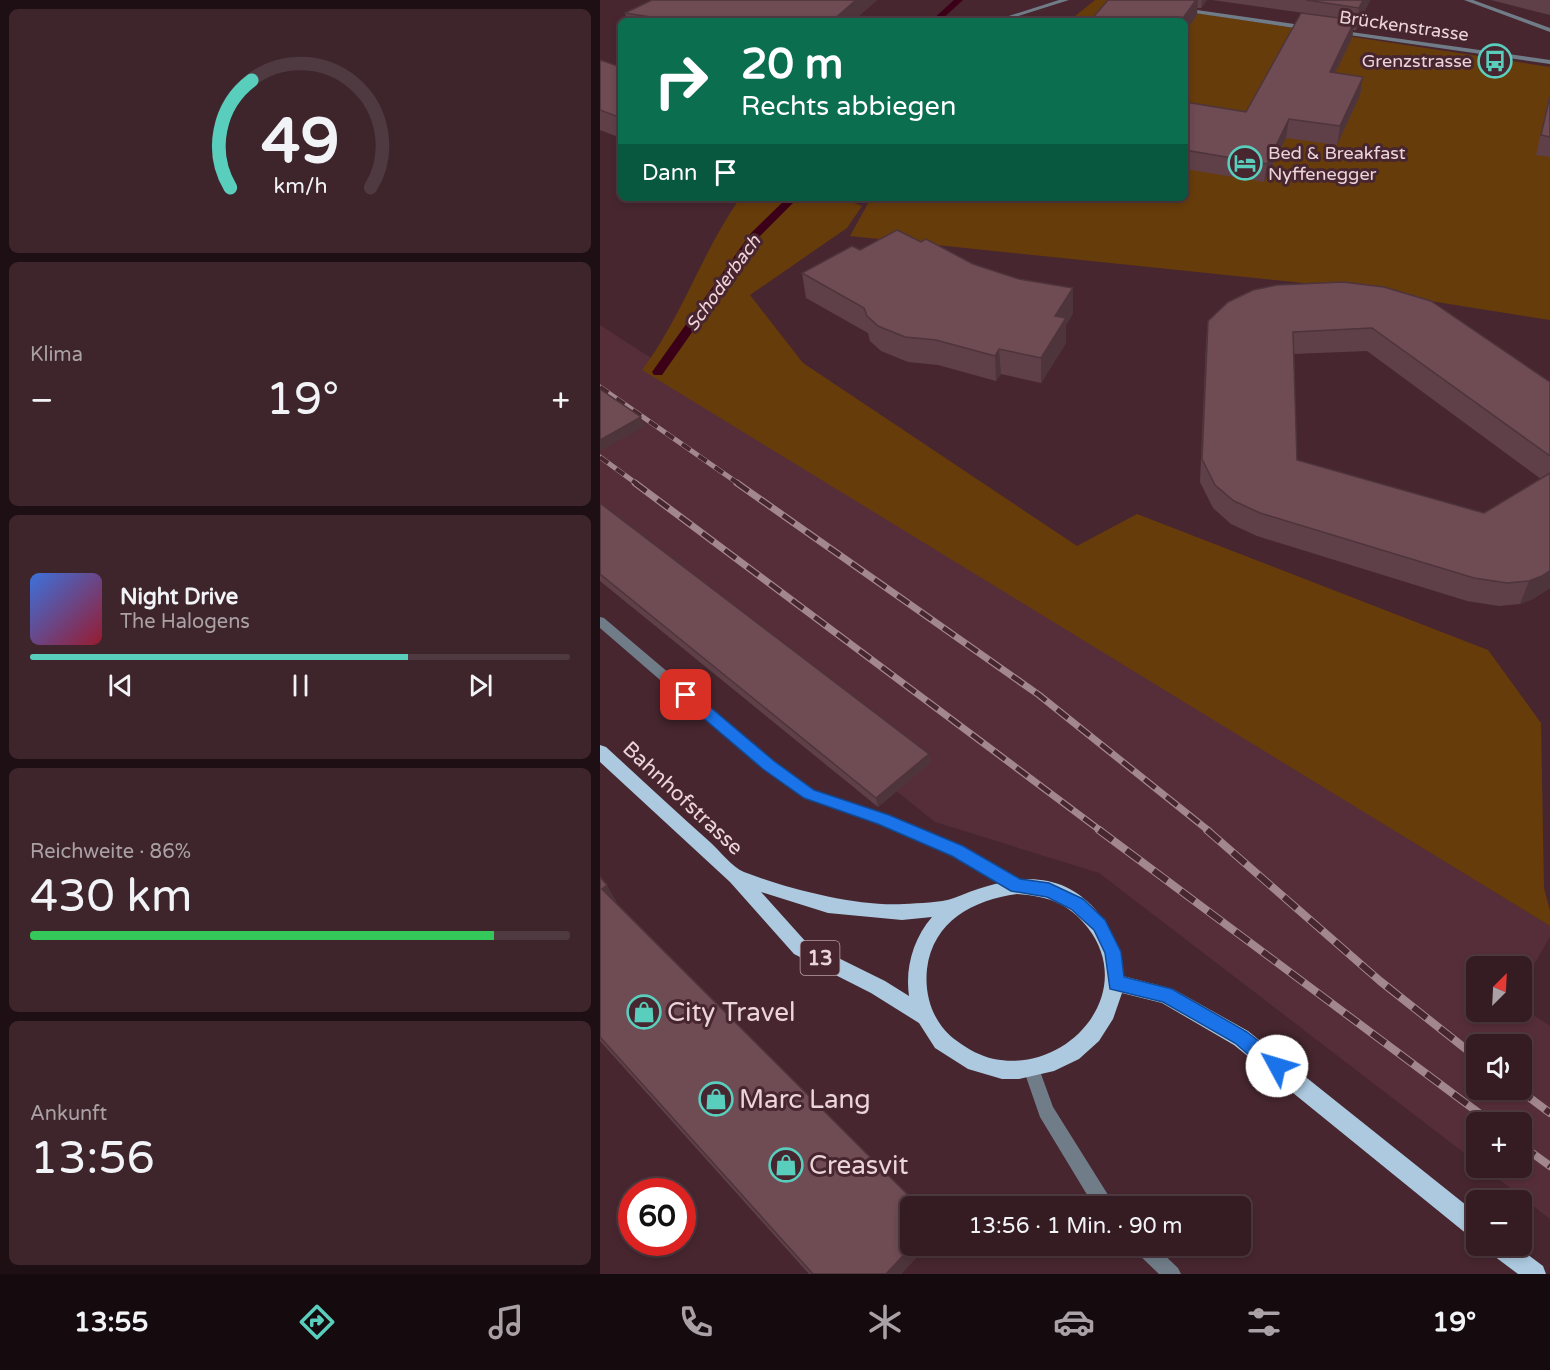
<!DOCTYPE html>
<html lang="de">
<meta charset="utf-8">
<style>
:root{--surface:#351c23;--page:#3d252b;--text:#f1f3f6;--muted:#aaa1a6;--line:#4f3a41;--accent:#5acebd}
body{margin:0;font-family:"Varela Round",sans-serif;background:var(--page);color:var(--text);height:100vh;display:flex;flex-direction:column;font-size:22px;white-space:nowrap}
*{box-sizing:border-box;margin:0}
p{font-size:20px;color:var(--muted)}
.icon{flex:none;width:33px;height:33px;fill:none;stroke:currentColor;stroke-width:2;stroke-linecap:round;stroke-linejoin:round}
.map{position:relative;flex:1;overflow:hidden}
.drawer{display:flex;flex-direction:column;gap:9px;padding:9px;background:#1d0f13;width:600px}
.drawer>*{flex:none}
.top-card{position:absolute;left:18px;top:18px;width:570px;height:183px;border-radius:9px;box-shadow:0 3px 9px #0003,0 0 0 2px var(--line);background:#0b6e4f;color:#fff;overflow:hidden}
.needle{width:39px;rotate:24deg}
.buttons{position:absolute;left:866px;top:956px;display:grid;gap:12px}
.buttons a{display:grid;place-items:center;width:66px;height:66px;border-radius:9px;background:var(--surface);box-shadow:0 3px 9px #0003,0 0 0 2px var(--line);font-size:30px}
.speed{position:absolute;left:18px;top:1178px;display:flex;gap:12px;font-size:30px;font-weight:700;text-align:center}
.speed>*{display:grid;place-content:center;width:78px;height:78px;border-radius:50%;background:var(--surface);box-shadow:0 3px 9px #0003,0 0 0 2px var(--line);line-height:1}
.speed .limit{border:9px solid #d22;background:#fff;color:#111}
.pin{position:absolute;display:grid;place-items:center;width:51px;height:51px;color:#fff;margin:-26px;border-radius:12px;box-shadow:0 3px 9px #0006}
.me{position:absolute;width:66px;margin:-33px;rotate:309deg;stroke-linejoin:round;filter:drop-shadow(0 0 4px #0008)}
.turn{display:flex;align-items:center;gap:21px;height:126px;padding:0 24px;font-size:27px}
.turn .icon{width:78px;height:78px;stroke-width:2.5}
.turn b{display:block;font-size:42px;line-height:51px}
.then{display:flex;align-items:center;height:57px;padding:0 24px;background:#0003;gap:12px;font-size:22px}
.big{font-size:45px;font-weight:600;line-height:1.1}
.drawer .card{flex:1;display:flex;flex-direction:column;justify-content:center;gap:9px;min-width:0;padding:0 21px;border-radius:9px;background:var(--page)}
.drawer .dial{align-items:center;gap:0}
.dial svg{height:156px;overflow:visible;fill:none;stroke:var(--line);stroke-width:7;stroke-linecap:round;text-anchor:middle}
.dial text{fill:var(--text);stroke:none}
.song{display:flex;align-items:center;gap:18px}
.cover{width:72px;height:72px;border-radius:9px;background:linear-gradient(135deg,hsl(220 70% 55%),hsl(350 70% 35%))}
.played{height:6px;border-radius:3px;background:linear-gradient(90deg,var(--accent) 70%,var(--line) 70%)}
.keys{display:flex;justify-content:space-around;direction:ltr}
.heat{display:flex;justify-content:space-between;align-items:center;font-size:33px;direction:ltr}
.charge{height:9px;border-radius:4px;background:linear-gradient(90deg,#34c759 86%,var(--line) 0)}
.trip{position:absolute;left:300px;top:1196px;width:351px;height:60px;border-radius:9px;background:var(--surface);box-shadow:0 3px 9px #0003,0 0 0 2px var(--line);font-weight:600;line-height:60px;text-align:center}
.tab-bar{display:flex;height:96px;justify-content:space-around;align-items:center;background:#150b0e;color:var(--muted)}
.tab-bar .icon{width:42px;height:42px}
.tab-bar .on{color:var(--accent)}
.tab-bar b{font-size:27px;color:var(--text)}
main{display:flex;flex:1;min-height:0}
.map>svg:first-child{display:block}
.built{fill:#562e39;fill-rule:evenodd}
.green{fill:#673c0b}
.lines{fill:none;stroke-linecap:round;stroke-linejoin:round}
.stream{fill:#3b0018;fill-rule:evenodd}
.service{fill:#707d88;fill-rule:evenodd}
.minor{fill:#707d88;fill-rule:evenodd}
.primary{fill:#acc9df;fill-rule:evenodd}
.rail-far2-casing{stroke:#a3878e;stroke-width:5}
.rail-far1-casing{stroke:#a3878e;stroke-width:7}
.rail-casing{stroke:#a3878e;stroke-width:8}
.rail-far2{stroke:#47262f;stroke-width:4;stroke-dasharray:10;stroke-linecap:butt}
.rail-far1{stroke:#47262f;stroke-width:4.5;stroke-dasharray:14;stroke-linecap:butt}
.rail{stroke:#47262f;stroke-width:6;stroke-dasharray:17;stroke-linecap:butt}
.wall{fill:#5f4048;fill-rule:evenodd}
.shaded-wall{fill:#4e343b}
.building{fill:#6f4b54;stroke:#4e343b;stroke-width:1.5}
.route{fill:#1a73e8;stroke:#114b97;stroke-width:1.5}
.labels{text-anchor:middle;stroke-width:6;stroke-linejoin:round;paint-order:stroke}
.far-street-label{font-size:18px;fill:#ecd5da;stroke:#47262f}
.far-poi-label{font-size:18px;fill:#ecd5da;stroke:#47262f;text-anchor:end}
.far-water-label{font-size:18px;font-style:italic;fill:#f4d4db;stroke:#47262f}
.shield{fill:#47262f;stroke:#baa0a7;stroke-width:1.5}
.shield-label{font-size:20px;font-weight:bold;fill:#ecd5da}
.street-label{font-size:21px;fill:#ecd5da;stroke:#47262f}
.near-poi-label{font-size:26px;fill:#ecd5da;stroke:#47262f;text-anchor:start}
</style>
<main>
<section class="drawer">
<div class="card dial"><svg viewBox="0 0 100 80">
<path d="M14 69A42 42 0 1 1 86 69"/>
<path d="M14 69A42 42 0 0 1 25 14" stroke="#5acebd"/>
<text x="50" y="56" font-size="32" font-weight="700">49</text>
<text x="50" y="72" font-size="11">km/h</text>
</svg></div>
<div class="card"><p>Klima</p>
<div class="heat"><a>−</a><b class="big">19°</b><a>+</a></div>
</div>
<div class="card">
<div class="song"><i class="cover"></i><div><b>Night Drive</b><p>The Halogens</p></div></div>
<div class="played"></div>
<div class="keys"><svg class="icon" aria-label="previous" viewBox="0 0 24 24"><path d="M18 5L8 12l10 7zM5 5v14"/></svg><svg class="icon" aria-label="pause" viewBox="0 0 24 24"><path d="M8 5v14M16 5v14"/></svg><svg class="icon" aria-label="next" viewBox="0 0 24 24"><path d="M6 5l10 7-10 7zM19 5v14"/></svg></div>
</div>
<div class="card"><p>Reichweite · 86%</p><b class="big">430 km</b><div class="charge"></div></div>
<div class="card"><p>Ankunft</p><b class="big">13:56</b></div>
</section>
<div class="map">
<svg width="950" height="1274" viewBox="0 0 950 1274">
<rect width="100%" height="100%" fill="#47262f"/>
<!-- built -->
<path class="built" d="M 0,325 L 571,693 L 950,926 L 950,937 L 921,986 L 921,966 L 876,966 L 876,1011 L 921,1011 L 921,1007 L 950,1026 L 950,1219 L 883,1167 L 921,1167 L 921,1122 L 876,1122 L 876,1162 L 499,873 L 335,822 L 0,553 ZM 876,1044 L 921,1044 L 921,1089 L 876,1089 Z"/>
<!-- green -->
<g class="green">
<path d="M 495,0 L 511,0 L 950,67 L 950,320 L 742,287 L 250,236 L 271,198 L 585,198 L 585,21 L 469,21 Z"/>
<path d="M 140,198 L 241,198 L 262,206 L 247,228 L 150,295 L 203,363 L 477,546 L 537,514 L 888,650 L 941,723 L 944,888 L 950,911 L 950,926 L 42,370 C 82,317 102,252 140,198 Z"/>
</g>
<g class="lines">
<!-- stream -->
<g class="stream">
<path d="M 354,0 L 363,0 L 340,21 L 331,21 Z"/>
<path d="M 187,198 L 198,198 L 159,237 L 62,375 L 54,375 L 52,372 L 151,233 Z"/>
</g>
<!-- service -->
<g class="service">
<path d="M 459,0 L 469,0 L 403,21 L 393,21 Z"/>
<path d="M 0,617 L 4,618 L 173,761 L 214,790 L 288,815 L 362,847 L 422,882 L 424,886 L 422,890 L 417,892 L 412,890 L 352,855 L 279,823 L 204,798 L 163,769 L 0,628 Z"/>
</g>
<!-- minor -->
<g class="minor">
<path d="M 864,0 L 873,0 L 950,28 L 950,32 Z"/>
<path d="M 583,8 L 708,26 L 711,28 L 708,30 L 581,11 L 580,10 Z"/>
<path d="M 737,30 L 950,60 L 950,64 L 735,33 L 734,32 Z"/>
<path d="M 431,1060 L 437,1063 L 453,1107 L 515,1206 L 496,1206 L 486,1193 L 440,1117 L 423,1068 L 425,1063 Z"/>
<path d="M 532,1245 L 554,1245 L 578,1268 L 581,1274 L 559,1274 L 535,1251 Z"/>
</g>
<!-- primary -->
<g class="primary">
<path d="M 0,745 L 6,747 C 41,779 75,811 110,842 C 120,851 132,867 144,872 C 188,889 258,907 304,904 C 319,903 340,903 354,898 C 405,877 459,864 499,914 C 514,933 523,952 523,976 L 573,989 L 648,1031 L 876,1213 L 876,1238 L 868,1235 L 634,1045 L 562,1003 L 522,993 L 513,1019 L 499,1041 L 479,1059 L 454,1071 L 419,1079 L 402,1079 L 368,1069 L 335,1048 L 319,1023 L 271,993 L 194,954 L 130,882 L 0,762 ZM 161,892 L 228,913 L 302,920 L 332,917 C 313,939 305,968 309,996 L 285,981 L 206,942 ZM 417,894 C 447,896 469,903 488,928 C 538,993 468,1074 394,1059 C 380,1056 368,1049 357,1041 C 334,1025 324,997 327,969 C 333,921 373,900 417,894 Z"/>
<path d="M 887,1245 L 915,1245 L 943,1266 L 946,1274 L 918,1274 L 890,1253 Z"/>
</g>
<defs>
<g id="rail-far2">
<path d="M 0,387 L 139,484"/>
<path d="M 0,457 L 37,484"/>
</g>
<g id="rail-far1">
<path d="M 35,483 L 501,831"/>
<path d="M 137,483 L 439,695 L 609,831"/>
</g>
<g id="rail">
<path d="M 499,830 L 891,1122"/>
<path d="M 607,830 L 780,981 L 876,1057"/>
<path d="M 918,1089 L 950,1113"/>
<path d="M 921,1145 L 950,1166"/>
</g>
</defs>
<!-- rail-far2 casing -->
<use href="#rail-far2" class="rail-far2-casing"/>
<!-- rail-far1 casing -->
<use href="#rail-far1" class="rail-far1-casing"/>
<!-- rail casing -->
<use href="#rail" class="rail-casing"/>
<!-- rail-far2 -->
<use href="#rail-far2" class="rail-far2"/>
<!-- rail-far1 -->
<use href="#rail-far1" class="rail-far1"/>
<!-- rail -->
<use href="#rail" class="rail"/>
</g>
<!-- wall -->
<g class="wall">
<path d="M 277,0 L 253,21 L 27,21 L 25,13 Z"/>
<path d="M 508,0 L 607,0 L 601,8 L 597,8 L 597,15 L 585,32 L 585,21 Z"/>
<path d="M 612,0 L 770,0 L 756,30 L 753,30 L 752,38 L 735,73 L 763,77 L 760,95 L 737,145 L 686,138 L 664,182 L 585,169 L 585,102 L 646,112 L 704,13 Z"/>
<path d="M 891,0 L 950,0 L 950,15 Z"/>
<path d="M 0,60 L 21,67 L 21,138 L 0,130 Z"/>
<path d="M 950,92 L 950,157 L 936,155 Z"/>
<path d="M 321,242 L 373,264 L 419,279 L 473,288 L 473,313 L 466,325 L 466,343 L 441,383 L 401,374 L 396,381 L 338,365 L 308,362 L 281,351 L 270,341 L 268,333 L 206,298 L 202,273 L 260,250 Z"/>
<path d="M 831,301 L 950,382 L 950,588 L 933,599 L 920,604 L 899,606 L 867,601 L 657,536 L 631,524 L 613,508 L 600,482 L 606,343 L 608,321 ZM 767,351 L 941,479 L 884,513 L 697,460 L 693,354 Z"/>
<path d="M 0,503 L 329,754 L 330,763 L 278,807 L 0,581 Z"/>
<path d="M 0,877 L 16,901 L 15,902 L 310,1245 L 328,1245 L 301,1274 L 209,1274 L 0,1041 Z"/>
</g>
<!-- shaded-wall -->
<g class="shaded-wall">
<path d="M 256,0 L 277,0 L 253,21 L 232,21 Z"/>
<path d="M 596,0 L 598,0 L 597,15 L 585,32 L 585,21 L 581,21 Z"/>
<path d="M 602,0 L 607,0 L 601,8 Z"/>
<path d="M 763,0 L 770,0 L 756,30 L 759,8 Z"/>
<path d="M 755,20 L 752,38 L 727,90 L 730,72 Z"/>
<path d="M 763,77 L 760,95 L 737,145 L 740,126 Z"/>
<path d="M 689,119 L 686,138 L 664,182 L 667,164 Z"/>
<path d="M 473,288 L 473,313 L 466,325 L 466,343 L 441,383 L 441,358 L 455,316 Z"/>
<path d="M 399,349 L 401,374 L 396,381 L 395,356 Z"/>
<path d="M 41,417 L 44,427 L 0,451 L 0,440 Z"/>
<path d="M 950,571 L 950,588 L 933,599 L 920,604 L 929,581 Z"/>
<path d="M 329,754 L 330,763 L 278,807 L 276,798 Z"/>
<path d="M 7,885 L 16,901 L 11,905 L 2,889 Z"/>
<path d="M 313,1245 L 328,1245 L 301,1274 L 286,1274 Z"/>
</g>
<!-- building -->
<g class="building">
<path d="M 52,0 L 256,0 L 232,21 L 76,21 L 25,13 Z"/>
<path d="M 508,0 L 596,0 L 581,21 L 490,21 Z"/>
<path d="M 706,0 L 763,0 L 759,8 Z"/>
<path d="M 701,13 L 755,20 L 730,72 L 763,77 L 740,126 L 689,119 L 667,164 L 585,150 L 585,102 L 646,112 Z"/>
<path d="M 0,60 L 21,67 L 21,118 L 0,110 Z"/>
<path d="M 950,96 L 950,137 L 941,135 Z"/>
<path d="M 297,230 L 321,242 L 326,239 L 373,264 L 419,279 L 473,288 L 455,316 L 466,318 L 441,358 L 399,349 L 395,356 L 336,340 L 305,337 L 278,326 L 267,316 L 264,308 L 202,273 L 252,246 L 260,250 Z"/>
<path d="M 743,282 L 784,287 L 831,301 L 950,382 L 950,456 L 772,328 L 693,332 L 697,460 L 884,513 L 950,473 L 950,571 L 942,576 L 929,581 L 907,583 L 874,578 L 660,513 L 634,501 L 615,485 L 602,459 L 608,321 L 628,302 L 653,290 L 677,285 Z"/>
<path d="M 0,389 L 41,417 L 0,440 Z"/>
<path d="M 0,503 L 329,754 L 276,798 L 0,574 Z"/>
<path d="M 0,877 L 7,885 L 2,889 L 319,1206 L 310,1206 L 310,1245 L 313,1245 L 286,1274 L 213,1274 L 0,1037 Z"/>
</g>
<!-- route -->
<path class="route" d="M 86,689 L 91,691 L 174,761 L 214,790 L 289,815 L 363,846 L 420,879 L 449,883 L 483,899 L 505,920 L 521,952 L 524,977 L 572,989 L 647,1032 L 683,1060 L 686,1066 L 683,1073 L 677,1075 L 670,1073 L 635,1043 L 563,1002 L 510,989 L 505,953 L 494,930 L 471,909 L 447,897 L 411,891 L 352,856 L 278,824 L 204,798 L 163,769 L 81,699 L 79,695 L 81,691 Z"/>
<!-- icons -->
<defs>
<symbol id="bus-ring" viewBox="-11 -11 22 22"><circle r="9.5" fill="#47262f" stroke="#5acebd" stroke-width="1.5"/><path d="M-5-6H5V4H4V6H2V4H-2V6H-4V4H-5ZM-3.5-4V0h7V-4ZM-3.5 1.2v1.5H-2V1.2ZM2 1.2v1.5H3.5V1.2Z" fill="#5acebd"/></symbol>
<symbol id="hotel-ring" viewBox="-11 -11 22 22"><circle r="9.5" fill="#47262f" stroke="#5acebd" stroke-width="1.5"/><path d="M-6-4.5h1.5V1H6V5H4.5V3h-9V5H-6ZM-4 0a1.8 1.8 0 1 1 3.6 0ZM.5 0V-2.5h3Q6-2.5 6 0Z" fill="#5acebd"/></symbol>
<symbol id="shop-ring" viewBox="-11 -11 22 22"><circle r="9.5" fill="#47262f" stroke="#5acebd" stroke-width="1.5"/><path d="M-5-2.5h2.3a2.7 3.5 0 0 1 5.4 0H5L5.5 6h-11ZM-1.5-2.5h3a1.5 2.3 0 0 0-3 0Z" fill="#5acebd"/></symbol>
</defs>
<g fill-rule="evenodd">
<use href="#bus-ring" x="876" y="42" width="38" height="38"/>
<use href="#hotel-ring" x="626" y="144" width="38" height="38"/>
<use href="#shop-ring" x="25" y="993" width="38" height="38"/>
<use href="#shop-ring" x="97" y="1080" width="38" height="38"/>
<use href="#shop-ring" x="167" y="1146" width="38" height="38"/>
</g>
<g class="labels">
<!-- far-street labels -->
<g class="far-street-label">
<text transform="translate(804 26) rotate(8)" y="6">Brückenstrasse</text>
</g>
<!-- far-poi labels -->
<g class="far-poi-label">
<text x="872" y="67">Grenzstrasse</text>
<text x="668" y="159" text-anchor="start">Bed &amp; Breakfast<tspan x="668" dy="21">Nyffenegger</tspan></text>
</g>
<!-- far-water labels -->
<g class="far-water-label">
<text transform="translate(123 283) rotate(-54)" y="6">Schoderbach</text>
</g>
<!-- shield labels -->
<rect class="shield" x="200.5" y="941" width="39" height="34" rx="4.5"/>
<g class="shield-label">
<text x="220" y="965">13</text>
</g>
<!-- street labels -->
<g class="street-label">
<text transform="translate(83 798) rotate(43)" y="7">Bahnhofstrasse</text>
</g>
<!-- near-poi labels -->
<g class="near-poi-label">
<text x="67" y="1021">City Travel</text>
<text x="139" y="1108">Marc Lang</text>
<text x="209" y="1174">Creasvit</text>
</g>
</g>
</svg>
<div class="buttons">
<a><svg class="needle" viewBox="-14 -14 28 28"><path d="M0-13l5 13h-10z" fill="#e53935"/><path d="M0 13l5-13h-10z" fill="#aaa1a6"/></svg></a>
<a><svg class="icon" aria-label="sound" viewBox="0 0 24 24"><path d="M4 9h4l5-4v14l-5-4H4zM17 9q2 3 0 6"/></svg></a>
<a>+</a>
<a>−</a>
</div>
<div class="speed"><div class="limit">60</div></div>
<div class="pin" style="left:86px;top:695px;background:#d93025"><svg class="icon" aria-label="arrive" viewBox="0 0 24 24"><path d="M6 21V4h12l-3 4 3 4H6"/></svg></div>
<svg class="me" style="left:677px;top:1066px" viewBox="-20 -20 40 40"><circle r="19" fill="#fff"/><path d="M0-13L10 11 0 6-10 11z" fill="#1a73e8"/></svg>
<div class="trip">13:56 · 1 Min. · 90 m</div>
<div class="top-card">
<div class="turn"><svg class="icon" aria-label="right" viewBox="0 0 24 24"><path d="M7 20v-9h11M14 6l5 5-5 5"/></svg><div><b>20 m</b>Rechts abbiegen</div></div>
<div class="then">Dann<svg class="icon" aria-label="arrive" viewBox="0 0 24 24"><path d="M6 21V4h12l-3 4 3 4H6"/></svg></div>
</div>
</div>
</main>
<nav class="tab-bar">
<b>13:55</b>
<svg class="icon on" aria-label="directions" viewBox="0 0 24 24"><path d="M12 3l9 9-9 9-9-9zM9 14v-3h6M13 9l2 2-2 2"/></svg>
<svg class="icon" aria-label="music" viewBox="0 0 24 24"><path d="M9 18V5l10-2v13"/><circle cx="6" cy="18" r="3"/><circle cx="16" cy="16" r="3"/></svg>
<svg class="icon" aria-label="phone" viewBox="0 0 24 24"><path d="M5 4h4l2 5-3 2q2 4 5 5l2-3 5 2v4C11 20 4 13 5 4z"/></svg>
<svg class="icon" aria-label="climate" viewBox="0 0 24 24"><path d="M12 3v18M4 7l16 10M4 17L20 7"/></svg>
<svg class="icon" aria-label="car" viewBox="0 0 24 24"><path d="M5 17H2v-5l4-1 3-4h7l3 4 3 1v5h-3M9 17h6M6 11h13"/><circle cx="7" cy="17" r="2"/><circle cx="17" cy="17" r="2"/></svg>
<svg class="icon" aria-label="filters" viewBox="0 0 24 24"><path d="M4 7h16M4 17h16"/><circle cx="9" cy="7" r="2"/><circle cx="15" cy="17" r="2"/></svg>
<b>19°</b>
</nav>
